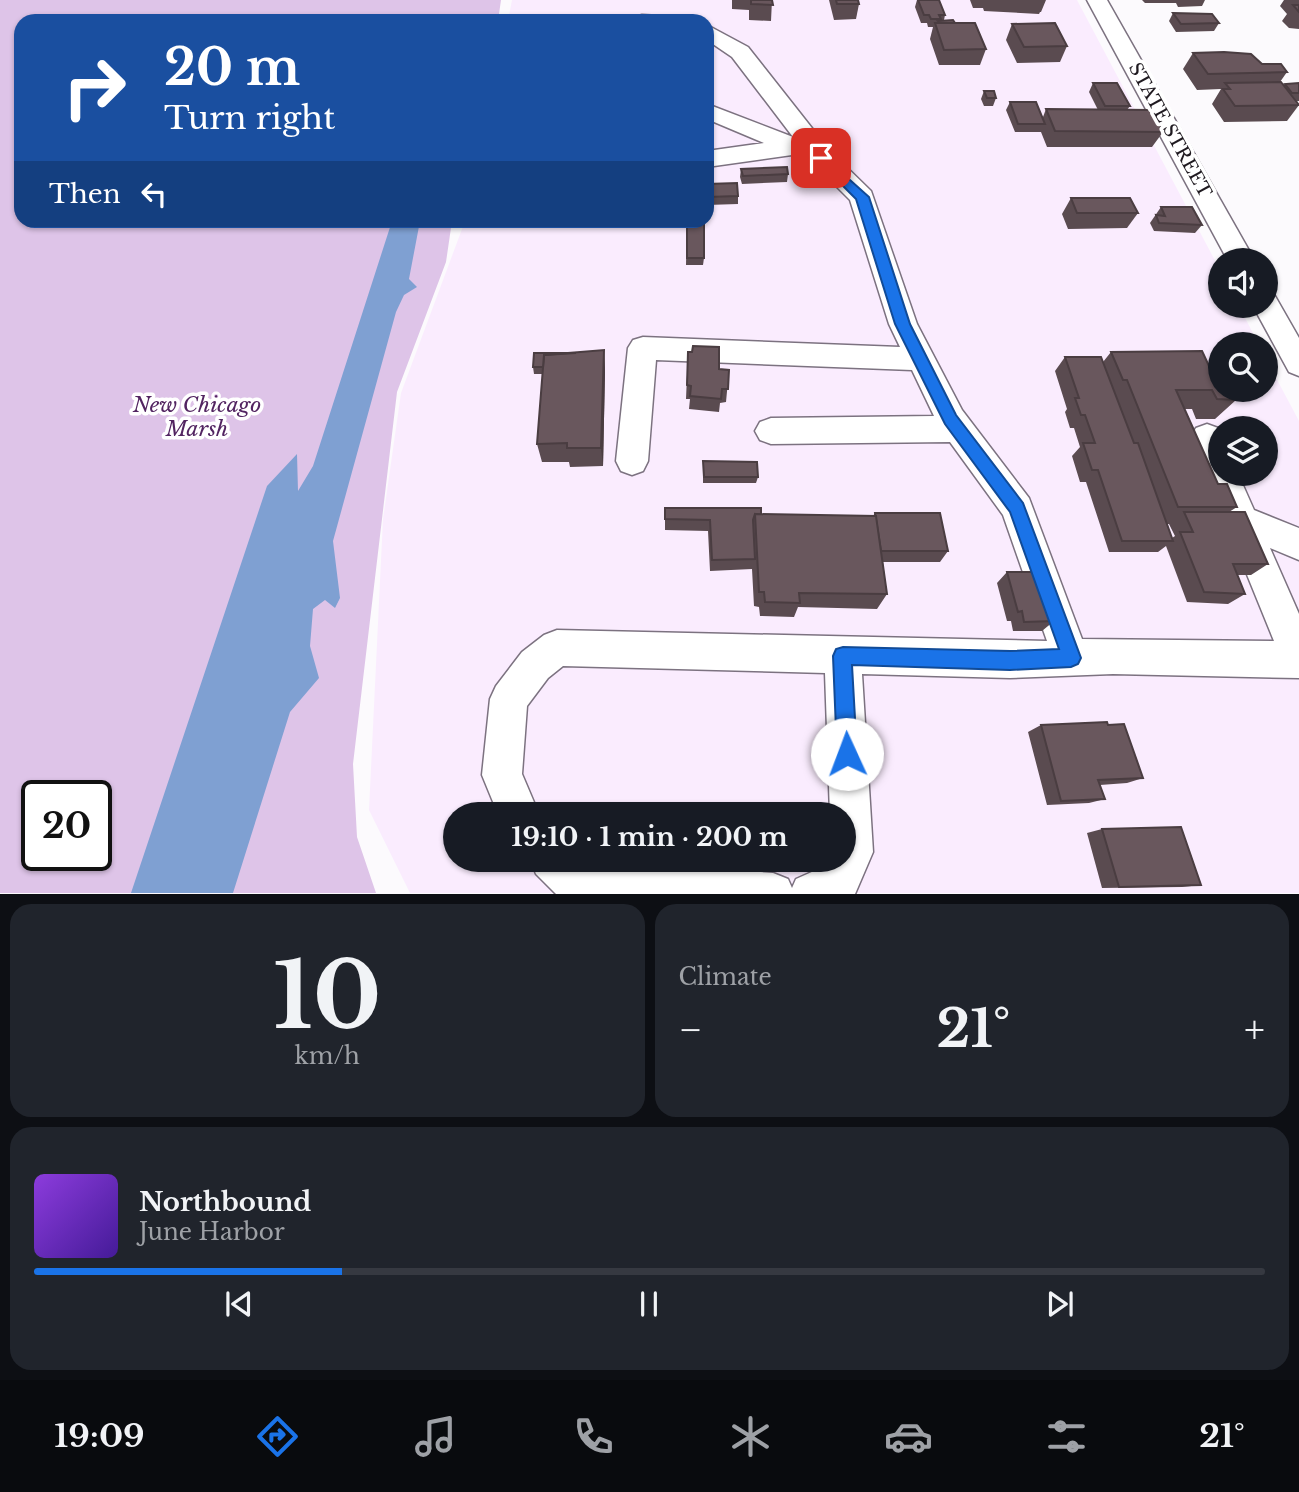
<!DOCTYPE html>
<meta charset="utf-8">
<style>
:root{--surface:#171b24;--page:#20242c;--text:#f1f3f6;--muted:#9ea1a6;--line:#363941;--accent:#1a73e8}
body{margin:0;font-family:"Libre Baskerville",serif;background:var(--page);color:var(--text);height:100vh;display:flex;flex-direction:column;font-size:26px;white-space:nowrap}
*{box-sizing:border-box;margin:0}
p{font-size:23px;color:var(--muted)}
.icon{flex:none;width:38px;height:38px;fill:none;stroke:currentColor;stroke-width:2;stroke-linecap:round;stroke-linejoin:round}
.map{position:relative;height:894px;overflow:hidden}
.side{display:flex;flex-direction:column;gap:10px;padding:10px;background:#0d0f14;flex:1}
.side>*{flex:none}
.guide{position:absolute;left:14px;top:14px;width:700px;height:214px;border-radius:21px;box-shadow:0 2px 5px #0004;background:#1a4fa0;color:#fff;overflow:hidden}
.tools{position:absolute;left:1208px;top:248px;display:grid;gap:14px}
.tools a{display:grid;place-items:center;width:70px;height:70px;border-radius:50%;background:var(--surface);box-shadow:0 2px 5px #0004;font-size:35px}
.speed{position:absolute;left:21px;top:780px;display:flex;gap:14px;font-size:35px;font-weight:700;text-align:center}
.speed>*{display:grid;place-content:center;width:91px;height:91px;border-radius:50%;background:var(--surface);box-shadow:0 2px 5px #0004;line-height:1}
.speed .limit{border:4px solid #111;border-radius:10px;background:#fff;color:#111}
.pin{position:absolute;display:grid;place-items:center;width:60px;height:60px;color:#fff;margin:-30px;border-radius:14px;box-shadow:0 4px 10px #0006}
.me{position:absolute;width:77px;margin:-38px;rotate:358deg;stroke-linejoin:round;filter:drop-shadow(0 0 5px #0008)}
.turn{display:flex;align-items:center;gap:24px;height:147px;padding:0 35px;font-size:32px}
.turn .icon{width:91px;height:91px;stroke-width:2.5}
.turn b{display:block;font-size:49px;line-height:60px}
.then{display:flex;align-items:center;height:66px;padding:0 35px;background:#0003;gap:14px;font-size:26px}
.big{font-size:52px;font-weight:700;line-height:1.1}
.side .tile{flex:1;display:flex;flex-direction:column;justify-content:center;gap:10px;min-width:0;padding:0 24px;border-radius:21px;background:var(--page)}
.side .dial{align-items:center;gap:0}
.dial b{font-size:91px;line-height:1}
.song{display:flex;align-items:center;gap:21px}
.cover{width:84px;height:84px;border-radius:10px;background:linear-gradient(135deg,hsl(270 70% 55%),hsl(260 70% 35%))}
.played{height:7px;border-radius:4px;background:linear-gradient(90deg,var(--accent) 25%,var(--line) 25%)}
.keys{display:flex;justify-content:space-around;direction:ltr}
.heat{display:flex;justify-content:space-between;align-items:center;font-size:38px;direction:ltr}
.side .tiles{flex:1;display:grid;gap:10px;grid-template-columns:1fr 1fr}
.tile:last-child{grid-column:span 2}
.trip{position:absolute;left:443px;top:802px;width:413px;height:70px;border-radius:35px;background:var(--surface);box-shadow:0 2px 5px #0004;font-weight:700;line-height:70px;text-align:center}
.menu{display:flex;height:112px;justify-content:space-around;align-items:center;background:#090b0e;color:var(--muted)}
.menu .icon{width:49px;height:49px}
.menu .current{color:var(--accent)}
.menu b{font-size:32px;color:var(--text)}
.map>svg:first-child{display:block}
.built{fill:#faecfe;fill-rule:evenodd}
.green{fill:#dec4e8;fill-rule:evenodd}
.water{fill:#7fa0d2}
.lines{fill:none;stroke-linecap:round;stroke-linejoin:round}
.minor-casing{stroke:#7c7280;stroke-width:3}
.minor{fill:#fff;fill-rule:evenodd}
.wall{fill:#5a4b50;fill-rule:evenodd}
.shaded-wall{fill:#4a3d41}
.building{fill:#69575d;stroke:#4a3d41;stroke-width:2}
.route{fill:#1a73e8;stroke:#114b97;stroke-width:2}
.labels{text-anchor:middle;stroke-width:7;stroke-linejoin:round;paint-order:stroke}
.far-street-label{font-size:18px;fill:#1f1a20;stroke:#fff}
.park-label{font-size:21px;font-style:italic;fill:#522461;stroke:#fff}
</style>
<div class="map">
<svg width="1299" height="894" viewBox="0 0 1299 894">
<rect width="100%" height="100%" fill="#fcfafd"/>
<!-- built -->
<path class="built" d="M 512,0 L 1077,0 L 1220,270 L 1220,306 L 1239,306 L 1259,345 L 1220,345 L 1220,390 L 1265,390 L 1265,357 L 1299,421 L 1299,893 L 410,893 L 369,810 L 383,519 L 401,393 L 465,221 L 707,220 L 707,21 L 508,21 ZM 1220,429 L 1265,429 L 1265,474 L 1220,474 ZM 455,814 L 844,814 L 844,859 L 455,859 Z"/>
<!-- green -->
<path class="green" d="M 0,0 L 501,0 L 498,21 L 21,21 L 21,220 L 452,221 L 446,262 L 397,392 L 353,764 L 357,837 L 376,893 L 0,893 ZM 37,796 L 96,796 L 96,856 L 37,856 Z"/>
<!-- water -->
<path class="water" d="M 392,221 L 420,221 L 409,279 L 417,287 L 404,295 L 396,312 L 333,541 L 340,598 L 335,608 L 325,600 L 313,609 L 310,646 L 319,678 L 290,712 L 233,893 L 131,893 L 267,486 L 297,454 L 298,491 L 313,466 Z"/>
<g class="lines">
<defs>
<g id="minor">
<path d="M 1087,0 L 1107,0 L 1255,261 L 1228,261 Z"/>
<path d="M 642,15 L 679,17 L 682,21 L 632,21 L 635,17 Z"/>
<path d="M 707,25 L 748,47 L 830,151 L 871,191 L 917,324 L 962,410 L 1029,498 L 1082,639 L 1274,641 L 1191,437 L 1196,428 L 1207,424 L 1218,428 L 1220,431 L 1220,474 L 1238,474 L 1254,510 L 1299,528 L 1299,560 L 1270,548 L 1299,614 L 1299,678 L 1113,674 L 1010,678 L 862,674 L 873,852 L 855,894 L 556,894 L 536,874 L 530,859 L 591,859 L 773,873 L 788,879 L 792,888 L 796,879 L 823,867 L 827,859 L 844,859 L 844,814 L 830,814 L 825,673 L 563,666 L 548,678 L 527,706 L 522,774 L 539,814 L 498,814 L 482,775 L 490,699 L 496,686 L 522,652 L 544,635 L 557,630 L 1047,641 L 1003,515 L 950,442 L 771,444 L 760,440 L 755,431 L 760,422 L 771,418 L 934,416 L 912,370 L 656,360 L 648,461 L 643,471 L 632,475 L 621,471 L 616,461 L 628,348 L 633,340 L 643,337 L 900,347 L 889,324 L 850,200 L 813,163 L 792,155 L 707,167 L 707,151 L 764,143 L 707,119 L 707,104 L 793,137 L 732,57 L 707,40 Z"/>
<path d="M 1265,293 L 1275,296 L 1299,338 L 1299,376 L 1289,372 L 1253,306 L 1265,306 Z"/>
</g>
</defs>
<!-- minor casing -->
<use href="#minor" class="minor-casing"/>
<!-- minor -->
<use href="#minor" class="minor"/>
</g>
<!-- wall -->
<g class="wall">
<path d="M 732,0 L 772,0 L 771,21 L 749,20 L 749,10 L 732,9 Z"/>
<path d="M 829,0 L 858,0 L 859,4 L 856,19 L 834,20 Z"/>
<path d="M 917,0 L 939,0 L 945,15 L 944,20 L 955,23 L 986,49 L 980,65 L 939,65 L 930,39 L 933,27 L 928,27 L 927,23 L 921,23 L 915,7 Z"/>
<path d="M 970,0 L 1046,0 L 1041,12 L 1040,12 L 1039,14 L 984,11 L 983,8 L 973,8 Z"/>
<path d="M 1142,0 L 1205,0 L 1202,6 L 1178,7 L 1176,3 L 1145,3 Z"/>
<path d="M 1284,0 L 1299,0 L 1299,29 L 1289,28 L 1282,21 L 1287,14 L 1280,6 Z"/>
<path d="M 1173,13 L 1219,23 L 1214,31 L 1176,32 L 1169,21 Z"/>
<path d="M 1012,24 L 1067,46 L 1060,62 L 1017,63 L 1006,40 Z"/>
<path d="M 1193,53 L 1262,64 L 1287,72 L 1280,82 L 1284,85 L 1285,84 L 1299,83 L 1299,101 L 1297,101 L 1299,105 L 1287,121 L 1224,122 L 1212,104 L 1221,89 L 1197,90 L 1183,69 Z"/>
<path d="M 1093,83 L 1130,106 L 1127,110 L 1163,132 L 1152,147 L 1047,147 L 1041,132 L 1015,132 L 1006,110 L 1010,102 L 1043,117 L 1046,109 L 1098,110 L 1089,92 Z"/>
<path d="M 984,91 L 996,98 L 993,106 L 984,106 L 981,99 Z"/>
<path d="M 741,169 L 788,174 L 787,182 L 742,184 L 740,177 Z"/>
<path d="M 707,184 L 738,196 L 738,204 L 707,205 Z"/>
<path d="M 1071,198 L 1138,213 L 1127,228 L 1068,229 L 1062,214 Z"/>
<path d="M 1161,207 L 1202,225 L 1195,233 L 1154,231 L 1150,223 Z"/>
<path d="M 687,220 L 704,258 L 703,265 L 686,265 Z"/>
<path d="M 604,350 L 605,371 L 603,466 L 570,467 L 569,462 L 542,462 L 537,444 L 543,374 L 534,374 L 533,367 L 575,353 Z"/>
<path d="M 688,352 L 719,369 L 729,370 L 726,402 L 720,403 L 719,412 L 689,409 L 690,399 L 686,399 Z"/>
<path d="M 1111,352 L 1216,381 L 1236,400 L 1215,419 L 1196,419 L 1192,409 L 1184,409 L 1218,484 L 1237,507 L 1229,512 L 1268,564 L 1251,575 L 1237,575 L 1245,594 L 1228,604 L 1187,602 L 1166,546 L 1158,552 L 1109,552 L 1086,482 L 1080,482 L 1072,456 L 1080,447 L 1074,428 L 1070,428 L 1065,412 L 1067,409 L 1055,371 L 1065,357 L 1103,362 ZM 1167,524 L 1169,524 L 1175,536 L 1172,538 Z"/>
<path d="M 703,461 L 758,477 L 756,483 L 703,483 Z"/>
<path d="M 665,508 L 761,515 L 873,516 L 875,513 L 948,551 L 940,562 L 883,562 L 887,594 L 877,609 L 798,607 L 794,617 L 760,616 L 759,607 L 754,606 L 752,569 L 710,571 L 708,531 L 665,530 Z"/>
<path d="M 1007,572 L 1054,621 L 1042,631 L 1013,631 L 1011,621 L 1007,621 L 997,583 Z"/>
<path d="M 1041,725 L 1108,725 L 1143,778 L 1127,783 L 1100,785 L 1105,799 L 1089,803 L 1047,805 L 1028,732 Z"/>
<path d="M 1102,829 L 1201,885 L 1182,887 L 1102,888 L 1087,833 Z"/>
</g>
<!-- shaded-wall -->
<path class="shaded-wall" d="M 604,350 L 605,371 L 603,466 L 601,448 Z"/>
<!-- building -->
<g class="building">
<path d="M 751,0 L 772,0 L 773,5 L 751,4 Z"/>
<path d="M 836,0 L 858,0 L 859,4 L 837,4 Z"/>
<path d="M 918,0 L 939,0 L 945,15 L 939,15 L 941,19 L 931,19 L 929,15 L 924,15 Z"/>
<path d="M 1293,5 L 1299,5 L 1299,12 Z"/>
<path d="M 1173,13 L 1212,14 L 1219,23 L 1181,24 Z"/>
<path d="M 953,20 L 955,23 L 940,23 L 938,21 Z"/>
<path d="M 935,23 L 975,23 L 986,49 L 944,50 Z"/>
<path d="M 1055,23 L 1067,46 L 1024,47 L 1012,24 Z"/>
<path d="M 1224,52 L 1251,54 L 1262,64 L 1281,64 L 1287,72 L 1208,74 L 1193,53 Z"/>
<path d="M 1281,82 L 1299,105 L 1235,106 L 1223,89 L 1230,89 L 1225,83 Z"/>
<path d="M 1093,83 L 1117,83 L 1130,106 L 1105,106 Z"/>
<path d="M 1299,83 L 1299,93 L 1292,93 L 1285,84 Z"/>
<path d="M 984,91 L 994,91 L 996,98 L 987,98 Z"/>
<path d="M 1010,102 L 1036,102 L 1045,124 L 1018,124 Z"/>
<path d="M 1046,109 L 1151,110 L 1163,132 L 1055,131 Z"/>
<path d="M 787,167 L 788,174 L 743,176 L 741,169 Z"/>
<path d="M 737,183 L 738,196 L 707,197 L 707,184 Z"/>
<path d="M 1071,198 L 1130,198 L 1138,213 L 1077,213 Z"/>
<path d="M 1161,207 L 1192,207 L 1202,225 L 1159,223 L 1156,215 L 1165,216 Z"/>
<rect x="687" y="220" width="17" height="38"/>
<path d="M 693,346 L 719,347 L 719,369 L 729,370 L 728,389 L 722,389 L 721,399 L 690,396 L 691,386 L 687,385 L 688,352 L 692,352 Z"/>
<path d="M 604,350 L 601,448 L 567,448 L 567,443 L 537,444 L 544,355 Z"/>
<path d="M 1202,351 L 1216,381 L 1220,381 L 1220,390 L 1232,390 L 1236,400 L 1217,399 L 1212,390 L 1176,390 L 1218,484 L 1227,484 L 1237,507 L 1178,507 L 1127,380 L 1123,380 L 1111,352 Z"/>
<path d="M 534,353 L 576,353 L 544,355 L 543,367 L 533,367 Z"/>
<path d="M 1065,357 L 1101,357 L 1134,443 L 1138,443 L 1173,541 L 1122,541 L 1098,470 L 1092,470 L 1083,443 L 1095,443 L 1085,415 L 1081,415 L 1075,398 L 1079,398 Z"/>
<path d="M 703,461 L 757,462 L 758,477 L 704,477 Z"/>
<path d="M 665,508 L 761,508 L 761,515 L 755,514 L 753,520 L 755,559 L 712,560 L 710,520 L 665,519 Z"/>
<path d="M 1184,512 L 1245,512 L 1268,564 L 1233,564 L 1245,594 L 1204,592 L 1180,532 L 1193,532 Z"/>
<path d="M 875,513 L 940,513 L 948,551 L 881,551 Z"/>
<path d="M 755,514 L 876,516 L 887,594 L 799,593 L 800,603 L 765,602 L 764,592 L 759,592 Z"/>
<path d="M 1007,572 L 1040,572 L 1054,621 L 1024,622 L 1022,611 L 1018,612 Z"/>
<path d="M 1107,722 L 1108,725 L 1124,724 L 1143,778 L 1098,780 L 1105,799 L 1061,801 L 1041,725 Z"/>
<path d="M 1181,827 L 1201,885 L 1119,887 L 1102,829 Z"/>
</g>
<!-- route -->
<path class="route" d="M 821,154 L 869,197 L 910,324 L 956,415 L 1023,503 L 1081,658 L 1078,664 L 1071,667 L 1010,670 L 852,665 L 857,754 L 854,761 L 847,764 L 840,761 L 837,754 L 833,656 L 836,649 L 843,647 L 1010,651 L 1059,649 L 1010,512 L 945,424 L 895,324 L 856,199 L 815,158 Z"/>
<g class="labels">
<!-- far-street labels -->
<g class="far-street-label">
<text transform="translate(1170 130) rotate(61)" y="6">STATE STREET</text>
</g>
<!-- park labels -->
<g class="park-label">
<text x="197" y="412">New Chicago<tspan x="197" dy="24">Marsh</tspan></text>
</g>
</g>
</svg>
<div class="tools">
<a><svg class="icon" aria-label="sound" viewBox="0 0 24 24"><path d="M4 9h4l5-4v14l-5-4H4zM17 9q2 3 0 6"/></svg></a>
<a><svg class="icon" aria-label="search" viewBox="0 0 24 24"><circle cx="10" cy="10" r="6"/><path d="M15 15l6 6"/></svg></a>
<a><svg class="icon" aria-label="layers" viewBox="0 0 24 24"><path d="M12 4l9 5-9 5-9-5zM3 14l9 5 9-5"/></svg></a>
</div>
<div class="speed"><div class="limit">20</div></div>
<div class="pin" style="left:821px;top:158px;background:#d93025"><svg class="icon" aria-label="arrive" viewBox="0 0 24 24"><path d="M6 21V4h12l-3 4 3 4H6"/></svg></div>
<svg class="me" style="left:847px;top:754px" viewBox="-20 -20 40 40"><circle r="19" fill="#fff"/><path d="M0-13L10 11 0 6-10 11z" fill="#1a73e8"/></svg>
<div class="trip">19:10 · 1 min · 200 m</div>
<div class="guide">
<div class="turn"><svg class="icon" aria-label="right" viewBox="0 0 24 24"><path d="M7 20v-9h11M14 6l5 5-5 5"/></svg><div><b>20 m</b>Turn right</div></div>
<div class="then">Then<svg class="icon" aria-label="left" viewBox="0 0 24 24"><path d="M17 20v-9H6M10 6l-5 5 5 5"/></svg></div>
</div>
</div>
<section class="side">
<div class="tiles">
<div class="tile dial"><b>10</b><p>km/h</p></div>
<div class="tile"><p>Climate</p>
<div class="heat"><a>−</a><b class="big">21°</b><a>+</a></div>
</div>
<div class="tile">
<div class="song"><i class="cover"></i><div><b>Northbound</b><p>June Harbor</p></div></div>
<div class="played"></div>
<div class="keys"><svg class="icon" aria-label="previous" viewBox="0 0 24 24"><path d="M18 5L8 12l10 7zM5 5v14"/></svg><svg class="icon" aria-label="pause" viewBox="0 0 24 24"><path d="M8 5v14M16 5v14"/></svg><svg class="icon" aria-label="next" viewBox="0 0 24 24"><path d="M6 5l10 7-10 7zM19 5v14"/></svg></div>
</div>
</div>
</section>
<nav class="menu">
<b>19:09</b>
<svg class="icon current" aria-label="directions" viewBox="0 0 24 24"><path d="M12 3l9 9-9 9-9-9zM9 14v-3h6M13 9l2 2-2 2"/></svg>
<svg class="icon" aria-label="music" viewBox="0 0 24 24"><path d="M9 18V5l10-2v13"/><circle cx="6" cy="18" r="3"/><circle cx="16" cy="16" r="3"/></svg>
<svg class="icon" aria-label="phone" viewBox="0 0 24 24"><path d="M5 4h4l2 5-3 2q2 4 5 5l2-3 5 2v4C11 20 4 13 5 4z"/></svg>
<svg class="icon" aria-label="climate" viewBox="0 0 24 24"><path d="M12 3v18M4 7l16 10M4 17L20 7"/></svg>
<svg class="icon" aria-label="car" viewBox="0 0 24 24"><path d="M5 17H2v-5l4-1 3-4h7l3 4 3 1v5h-3M9 17h6M6 11h13"/><circle cx="7" cy="17" r="2"/><circle cx="17" cy="17" r="2"/></svg>
<svg class="icon" aria-label="filters" viewBox="0 0 24 24"><path d="M4 7h16M4 17h16"/><circle cx="9" cy="7" r="2"/><circle cx="15" cy="17" r="2"/></svg>
<b>21°</b>
</nav>
